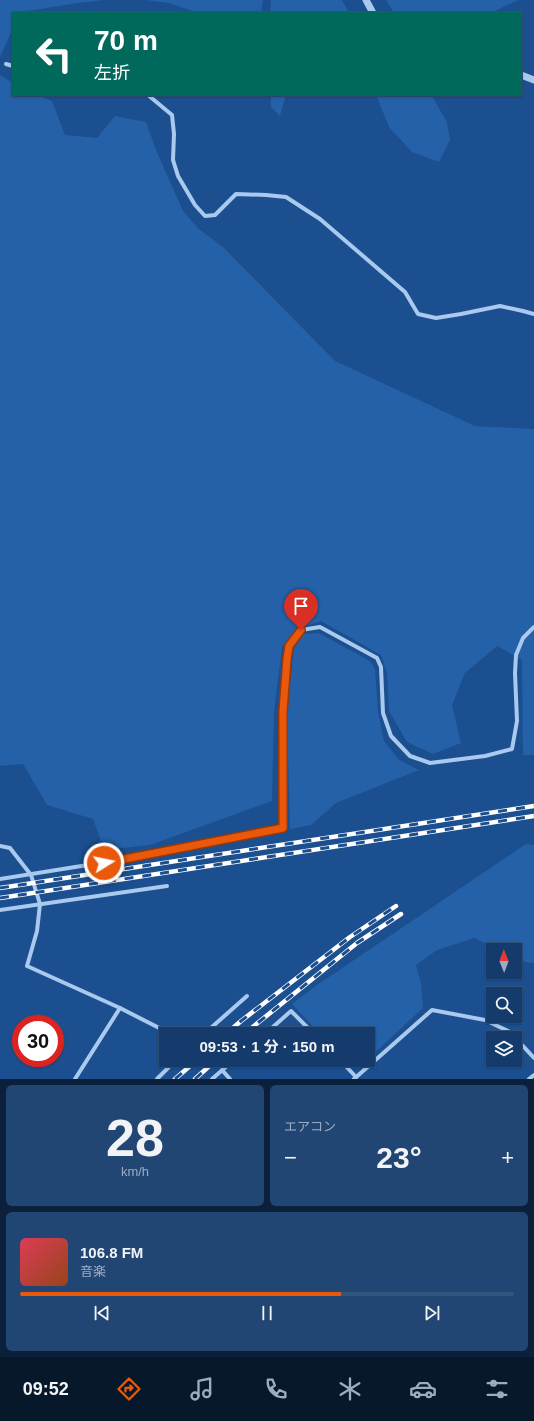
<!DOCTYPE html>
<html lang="ja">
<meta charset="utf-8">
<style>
:root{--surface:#143b6b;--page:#214673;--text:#f1f3f6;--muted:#9dadc1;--line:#33557e;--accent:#ea580c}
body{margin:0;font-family:Helvetica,"Noto Sans JP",sans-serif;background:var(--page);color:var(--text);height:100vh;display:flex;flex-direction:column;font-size:15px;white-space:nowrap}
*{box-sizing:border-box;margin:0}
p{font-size:13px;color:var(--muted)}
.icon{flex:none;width:22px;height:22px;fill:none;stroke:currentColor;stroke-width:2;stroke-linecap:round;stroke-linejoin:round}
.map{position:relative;height:1079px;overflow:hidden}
.drawer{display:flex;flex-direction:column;gap:6px;padding:6px;background:#0b203b;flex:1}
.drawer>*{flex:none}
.hud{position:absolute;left:12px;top:12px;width:510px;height:84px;border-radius:0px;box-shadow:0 1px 3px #0004,0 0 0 1px var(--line);background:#00695c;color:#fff;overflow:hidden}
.needle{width:26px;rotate:359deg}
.controls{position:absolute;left:486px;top:943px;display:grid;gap:8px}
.controls a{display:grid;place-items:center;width:36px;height:36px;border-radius:0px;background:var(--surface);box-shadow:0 1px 3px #0004,0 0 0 1px var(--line);font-size:20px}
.speed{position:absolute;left:12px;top:1015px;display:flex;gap:8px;font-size:20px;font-weight:700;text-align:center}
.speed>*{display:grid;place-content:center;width:52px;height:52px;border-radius:50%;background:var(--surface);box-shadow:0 1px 3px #0004,0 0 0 1px var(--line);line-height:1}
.speed .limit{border:6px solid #d22;background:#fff;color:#111}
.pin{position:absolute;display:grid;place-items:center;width:34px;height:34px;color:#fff;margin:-41px -17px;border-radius:50% 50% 50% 0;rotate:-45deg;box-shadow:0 0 4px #0007}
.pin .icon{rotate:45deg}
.me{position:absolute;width:44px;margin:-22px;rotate:80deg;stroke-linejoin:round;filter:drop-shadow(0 0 3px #0008)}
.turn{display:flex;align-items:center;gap:14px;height:84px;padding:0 16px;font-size:18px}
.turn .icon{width:52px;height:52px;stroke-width:2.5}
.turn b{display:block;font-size:28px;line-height:34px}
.big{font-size:30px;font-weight:700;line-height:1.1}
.drawer .tile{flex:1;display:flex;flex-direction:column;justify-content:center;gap:6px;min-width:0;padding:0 14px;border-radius:6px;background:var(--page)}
.drawer .dial{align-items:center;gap:0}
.dial b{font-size:52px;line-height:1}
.song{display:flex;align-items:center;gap:12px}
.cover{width:48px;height:48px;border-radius:6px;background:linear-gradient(135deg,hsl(350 70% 55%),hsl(20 70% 35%))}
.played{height:4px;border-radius:2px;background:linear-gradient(90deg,var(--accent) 65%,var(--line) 65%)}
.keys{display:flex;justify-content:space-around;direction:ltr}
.heat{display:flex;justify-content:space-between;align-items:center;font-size:22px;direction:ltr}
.drawer .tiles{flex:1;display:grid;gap:6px;grid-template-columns:1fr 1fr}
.tile:last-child{grid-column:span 2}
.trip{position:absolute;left:159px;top:1027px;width:216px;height:40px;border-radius:0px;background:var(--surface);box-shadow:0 1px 3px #0004,0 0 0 1px var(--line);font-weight:700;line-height:40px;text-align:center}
.tabs{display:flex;height:64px;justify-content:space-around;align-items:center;background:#08182b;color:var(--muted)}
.tabs .icon{width:28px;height:28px}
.tabs .active{color:var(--accent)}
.tabs b{font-size:18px;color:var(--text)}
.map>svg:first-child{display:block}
.green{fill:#2461a8}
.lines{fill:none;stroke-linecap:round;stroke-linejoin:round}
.minor{stroke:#a9c9ee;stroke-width:4}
.tertiary{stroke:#a9c9ee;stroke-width:7}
.rail-casing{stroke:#fff;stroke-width:4.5}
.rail{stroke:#1b4f8f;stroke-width:3;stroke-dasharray:9;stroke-linecap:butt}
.route-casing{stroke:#983908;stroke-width:10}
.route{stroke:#ea580c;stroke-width:7}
</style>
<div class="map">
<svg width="534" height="1079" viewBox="0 0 534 1079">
<rect width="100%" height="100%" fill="#1b4f8f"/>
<!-- green -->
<g class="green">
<path d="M 0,0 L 105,0 L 78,3 L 21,12 L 21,13 L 13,13 L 13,28 L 0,57 Z"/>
<path d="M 145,0 L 263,0 L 261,13 L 198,13 L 169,3 Z"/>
<path d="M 271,0 L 342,0 L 349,13 L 270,13 Z"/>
<path d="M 386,0 L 518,0 L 491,13 L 394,13 Z"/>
<path d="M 0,75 L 13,83 L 13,95 L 38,95 L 52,101 L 65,135 L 97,138 L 115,116 L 146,122 L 156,150 L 183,211 L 199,229 L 223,247 L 335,361 L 475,426 L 534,429 L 534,755 L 523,755 L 522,660 L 497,646 L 465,673 L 452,705 L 461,743 L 433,754 L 407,742 L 389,711 L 387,673 L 381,655 L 321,621 L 300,628 L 282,647 L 274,712 L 272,801 L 150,845 L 104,850 L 93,819 L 47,805 L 23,764 L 0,766 Z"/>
<path d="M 271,95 L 286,95 L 280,116 L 271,107 Z"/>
<path d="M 376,95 L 432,96 L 447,122 L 450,140 L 439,162 L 412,152 L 389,127 Z"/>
<path d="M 319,633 L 370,661 L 375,669 L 378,712 L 384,741 L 399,760 L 419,770 L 336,803 L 311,825 L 290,829 L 287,715 L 294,648 L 304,634 Z"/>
<path d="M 526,844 L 534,845 L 534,963 L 526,962 L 515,957 L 515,950 L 500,950 L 474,938 L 437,950 L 416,965 L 421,984 L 423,1008 L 368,1059 L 368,1034 L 320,1034 L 292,1004 L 317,985 Z"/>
</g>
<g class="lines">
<!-- minor -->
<g class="minor">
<path d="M 6,64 L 13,66"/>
<path d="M 148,95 L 172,115 L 174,134 L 173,160 L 178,176 L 195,205 L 205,216 L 215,215 L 236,194 L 266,195 L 286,197 L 320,219 L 405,292 L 418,314 L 436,318 L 461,314 L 500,306 L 523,311 L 534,314"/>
<path d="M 0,846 L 10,848 L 31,875 L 40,904 L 37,931 L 27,966 L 120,1008 L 171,1034"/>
<path d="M 0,879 L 119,860 L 283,828 L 283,711 L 289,646 L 301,630 L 320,627 L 377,658 L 381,667 L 383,713 L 391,736 L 410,756 L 430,763 L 485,756 L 512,749 L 517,721 L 515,673 L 516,655 L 523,638 L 534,627"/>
<path d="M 0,910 L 167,886"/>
<path d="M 204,1034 L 247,996"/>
<path d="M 265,1034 L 291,1011 L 314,1034"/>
<path d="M 340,1060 L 356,1077"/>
<path d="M 222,1070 L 230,1079"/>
<path d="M 75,1079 L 120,1008"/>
<path d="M 157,1079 L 176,1060"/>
<path d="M 212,1079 L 234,1060"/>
<path d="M 354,1079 L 432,1010 L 485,1020 L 510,1032 L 534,1058"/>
<path d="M 529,1079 L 534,1075"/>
</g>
<!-- tertiary -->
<g class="tertiary">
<path d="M 366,0 L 373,13"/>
<path d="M 521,75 L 534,80"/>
</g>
<defs>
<g id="rail">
<path d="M 0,888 L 534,806"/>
<path d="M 0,898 L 534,816"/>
<path d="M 226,1034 L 241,1021 L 350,937 L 396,906"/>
<path d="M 244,1034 L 357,943 L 401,914"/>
<path d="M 175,1079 L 197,1060"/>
<path d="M 195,1079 L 216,1060"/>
</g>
</defs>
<!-- rail casing -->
<use href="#rail" class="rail-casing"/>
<!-- rail -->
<use href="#rail" class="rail"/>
</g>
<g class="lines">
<defs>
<path id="route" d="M 104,863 L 283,828 L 283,711 L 287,659 L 289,646 L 301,630"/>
</defs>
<!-- route casing -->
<use href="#route" class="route-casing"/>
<!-- route -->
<use href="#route" class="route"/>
</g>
</svg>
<div class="controls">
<a><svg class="needle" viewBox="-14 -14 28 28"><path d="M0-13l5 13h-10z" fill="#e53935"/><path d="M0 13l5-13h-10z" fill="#9dadc1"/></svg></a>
<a><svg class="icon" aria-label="search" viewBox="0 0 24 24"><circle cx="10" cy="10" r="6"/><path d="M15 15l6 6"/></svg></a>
<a><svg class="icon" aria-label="layers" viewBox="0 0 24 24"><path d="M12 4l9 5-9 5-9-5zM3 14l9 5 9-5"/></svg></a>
</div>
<div class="speed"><div class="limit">30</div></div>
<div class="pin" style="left:301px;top:630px;background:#d93025"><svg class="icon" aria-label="arrive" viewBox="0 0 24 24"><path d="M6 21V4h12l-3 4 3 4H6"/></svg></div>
<svg class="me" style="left:104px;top:863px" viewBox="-20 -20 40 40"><circle r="17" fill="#ea580c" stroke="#fff" stroke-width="3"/><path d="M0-11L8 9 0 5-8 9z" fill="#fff"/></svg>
<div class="trip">09:53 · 1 分 · 150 m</div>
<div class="hud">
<div class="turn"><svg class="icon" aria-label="left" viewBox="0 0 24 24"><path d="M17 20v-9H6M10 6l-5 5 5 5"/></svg><div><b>70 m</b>左折</div></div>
</div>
</div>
<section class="drawer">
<div class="tiles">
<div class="tile dial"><b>28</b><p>km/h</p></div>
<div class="tile"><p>エアコン</p>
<div class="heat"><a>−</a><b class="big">23°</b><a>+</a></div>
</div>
<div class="tile">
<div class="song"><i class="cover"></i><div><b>106.8 FM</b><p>音楽</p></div></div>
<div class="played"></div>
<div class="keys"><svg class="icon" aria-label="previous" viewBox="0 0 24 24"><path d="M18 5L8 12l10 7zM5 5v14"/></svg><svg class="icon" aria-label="pause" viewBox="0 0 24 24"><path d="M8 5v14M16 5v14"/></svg><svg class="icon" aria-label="next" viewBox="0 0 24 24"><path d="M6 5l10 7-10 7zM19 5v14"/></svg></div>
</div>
</div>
</section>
<nav class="tabs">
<b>09:52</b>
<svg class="icon active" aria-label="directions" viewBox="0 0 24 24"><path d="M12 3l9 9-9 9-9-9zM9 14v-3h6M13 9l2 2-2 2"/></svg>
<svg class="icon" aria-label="music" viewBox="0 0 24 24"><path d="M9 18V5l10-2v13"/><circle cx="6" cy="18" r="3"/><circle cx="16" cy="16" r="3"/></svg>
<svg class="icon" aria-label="phone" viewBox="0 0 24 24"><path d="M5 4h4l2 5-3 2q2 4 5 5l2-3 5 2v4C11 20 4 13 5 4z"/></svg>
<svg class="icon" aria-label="climate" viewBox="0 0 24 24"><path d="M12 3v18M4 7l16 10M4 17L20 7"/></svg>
<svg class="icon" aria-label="car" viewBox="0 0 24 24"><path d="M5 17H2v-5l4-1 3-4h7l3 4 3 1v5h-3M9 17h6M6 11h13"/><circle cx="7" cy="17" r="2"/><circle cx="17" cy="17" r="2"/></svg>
<svg class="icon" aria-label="filters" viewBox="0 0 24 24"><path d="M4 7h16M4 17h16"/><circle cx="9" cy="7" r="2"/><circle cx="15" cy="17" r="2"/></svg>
</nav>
